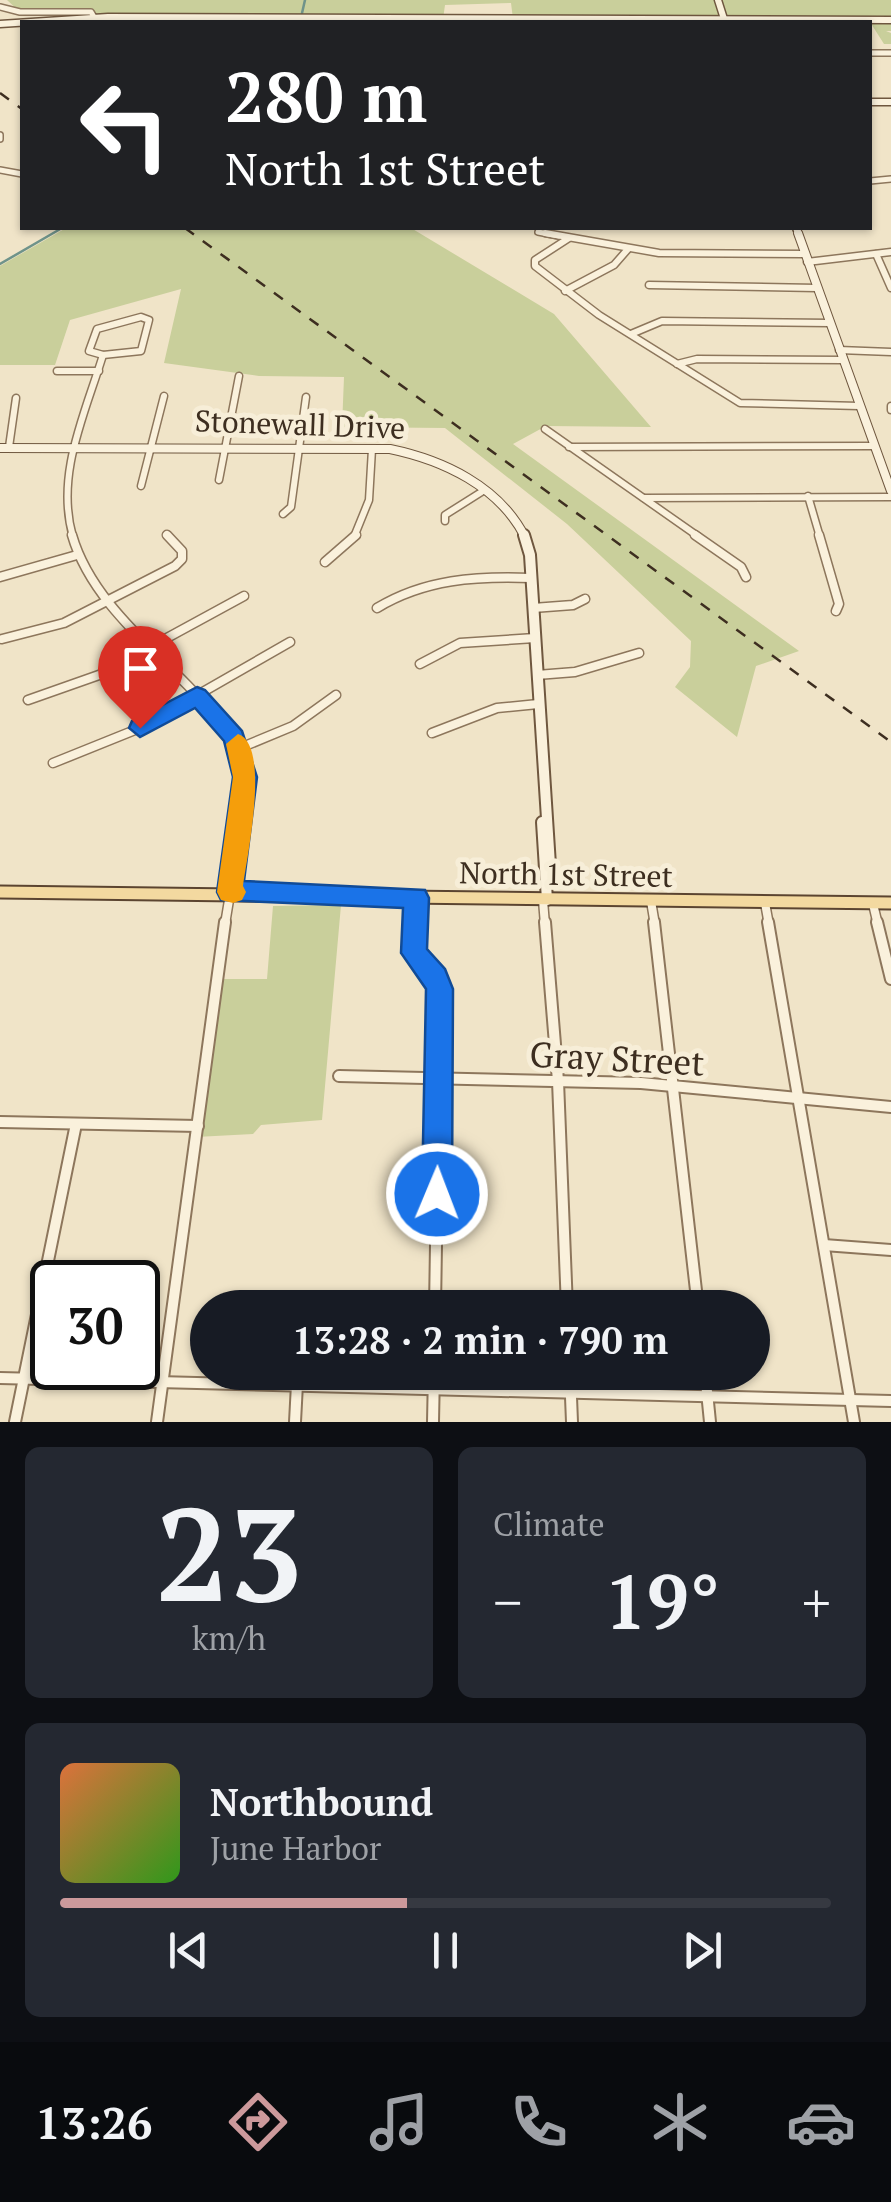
<!DOCTYPE html>
<meta charset="utf-8">
<style>
:root{--surface:#171b24;--page:#242831;--text:#f1f3f6;--muted:#9ea1a6;--line:#363941;--accent:#cc999b}
body{margin:0;font-family:"PT Serif",serif;background:var(--page);color:var(--text);height:100vh;display:flex;flex-direction:column;font-size:38px;white-space:nowrap}
*{box-sizing:border-box;margin:0}
p{font-size:32px;color:var(--muted)}
.icon{flex:none;width:55px;height:55px;fill:none;stroke:currentColor;stroke-width:2;stroke-linecap:round;stroke-linejoin:round}
.map{position:relative;height:1422px;overflow:hidden}
.sheet{display:flex;flex-direction:column;gap:25px;padding:25px;background:#0d0f14;flex:1}
.sheet>*{flex:none}
.banner{position:absolute;left:20px;top:20px;width:852px;height:210px;border-radius:0px;box-shadow:0 2px 8px #0004;background:#202124;color:#fff;overflow:hidden}
.speed{position:absolute;left:30px;top:1260px;display:flex;gap:20px;font-size:50px;font-weight:700;text-align:center}
.speed>*{display:grid;place-content:center;width:130px;height:130px;border-radius:50%;background:var(--surface);box-shadow:0 2px 8px #0004;line-height:1}
.speed .limit{border:5px solid #111;border-radius:15px;background:#fff;color:#111}
.pin{position:absolute;display:grid;place-items:center;width:85px;height:85px;color:#fff;margin:-102px -42px;border-radius:50% 50% 50% 0;rotate:-45deg;box-shadow:0 0 10px #0007}
.pin .icon{rotate:45deg}
.me{position:absolute;width:110px;margin:-55px;rotate:1deg;stroke-linejoin:round;filter:drop-shadow(0 0 8px #0008)}
.turn{display:flex;align-items:center;gap:35px;height:210px;padding:0 40px;font-size:45px}
.turn .icon{width:130px;height:130px;stroke-width:2.5}
.turn b{display:block;font-size:70px;line-height:85px}
.big{font-size:75px;font-weight:700;line-height:1.1}
.sheet .card{flex:1;display:flex;flex-direction:column;justify-content:center;gap:15px;min-width:0;padding:0 35px;border-radius:15px;background:var(--page)}
.sheet .dial{align-items:center;gap:0}
.dial b{font-size:130px;line-height:1}
.song{display:flex;align-items:center;gap:30px}
.cover{width:120px;height:120px;border-radius:15px;background:linear-gradient(135deg,hsl(20 70% 55%),hsl(110 70% 35%))}
.played{height:10px;border-radius:5px;background:linear-gradient(90deg,var(--accent) 45%,var(--line) 45%)}
.keys{display:flex;justify-content:space-around;direction:ltr}
.heat{display:flex;justify-content:space-between;align-items:center;font-size:55px;direction:ltr}
.sheet .tiles{flex:1;display:grid;gap:25px;grid-template-columns:1fr 1fr}
.card:last-child{grid-column:span 2}
.trip{position:absolute;left:190px;top:1290px;width:580px;height:100px;border-radius:50px;background:var(--surface);box-shadow:0 2px 8px #0004;font-weight:700;line-height:100px;text-align:center}
.menu{display:flex;height:160px;justify-content:space-around;align-items:center;background:#090b0e;color:var(--muted)}
.menu .icon{width:70px;height:70px}
.menu .selected{color:var(--accent)}
.menu b{font-size:45px;color:var(--text)}
.map>svg:first-child{display:block}
.green{fill:#c9cf9b}
.lines{fill:none;stroke-linecap:round;stroke-linejoin:round}
.stream{stroke:#6f938a;stroke-width:2.5}
.street-far3-casing{stroke:#8d765c;stroke-width:8}
.street-far2-casing{stroke:#8d765c;stroke-width:9}
.street-far1-casing{stroke:#8d765c;stroke-width:11}
.street-casing{stroke:#8d765c;stroke-width:14}
.secondary-far2-casing{stroke:#6f573f;stroke-width:9}
.secondary-far1-casing{stroke:#6f573f;stroke-width:10}
.secondary-casing{stroke:#6f573f;stroke-width:14}
.primary-casing{stroke:#5b4430;stroke-width:15}
.street-far3{stroke:#faf1dc;stroke-width:5}
.street-far2{stroke:#faf1dc;stroke-width:6}
.street-far1{stroke:#faf1dc;stroke-width:8}
.street{stroke:#faf1dc;stroke-width:10}
.secondary-far2{stroke:#faf1dc;stroke-width:6}
.secondary-far1{stroke:#faf1dc;stroke-width:8}
.secondary{stroke:#faf1dc;stroke-width:10}
.primary{stroke:#f3d9a0;stroke-width:11}
.rail{stroke:#3d2e20;stroke-width:2.5;stroke-dasharray:11 11;stroke-linecap:butt}
.route{fill:#1a73e8;stroke:#114b97;stroke-width:2.5}
.slow{fill:#f59e0b}
.labels{text-anchor:middle;stroke-width:10;stroke-linejoin:round;paint-order:stroke}
.street-label{font-size:30px;fill:#3d2e20;stroke:#f7eed8}
.near-street-label{font-size:35px;fill:#3d2e20;stroke:#f7eed8}
</style>
<div class="map">
<svg width="891" height="1422" viewBox="0 0 891 1422">
<rect width="100%" height="100%" fill="#f0e4c8"/>
<!-- green -->
<g class="green">
<path d="M 7,0 L 891,0 L 891,31 L 886,31 L 891,33 L 891,44 L 884,44 L 870,22 L 513,19 L 511,3 L 445,5 L 443,19 L 38,22 L 94,14 L 20,12 Z"/>
<path d="M 66,228 L 411,228 L 554,314 L 651,427 L 546,426 L 513,444 L 799,651 L 756,666 L 737,737 L 675,687 L 690,667 L 691,641 L 567,524 L 445,428 L 342,427 L 344,377 L 259,376 L 164,363 L 181,289 L 70,320 L 55,365 L 0,365 L 0,266 Z"/>
<path d="M 341,905 L 322,1120 L 261,1125 L 253,1134 L 196,1137 L 218,979 L 267,979 L 273,906 Z"/>
</g>
<g class="lines">
<!-- stream -->
<g class="stream">
<path d="M 300,22 L 305,0"/>
<path d="M 0,264 L 62,228"/>
</g>
<defs>
<g id="street-far3">
<path d="M 0,7 L 20,12 L 91,12 L 94,17"/>
<path d="M 870,53 L 891,53"/>
<path d="M 0,135 L 0,139"/>
<path d="M 0,170 L 22,174"/>
<path d="M 870,181 L 891,179"/>
<path d="M 538,232 L 559,236"/>
</g>
<g id="street-far2">
<path d="M 545,233 L 659,253 L 804,254"/>
<path d="M 569,238 L 535,260 L 535,266 L 599,315 L 740,403 L 859,406"/>
<path d="M 876,254 L 891,288"/>
<path d="M 807,262 L 891,252"/>
<path d="M 649,285 L 817,288"/>
<path d="M 565,291 L 614,265 L 628,249"/>
<path d="M 141,317 L 149,320 L 141,351 L 103,355 L 89,351 L 97,329 Z"/>
<path d="M 631,334 L 662,321 L 830,323"/>
<path d="M 839,350 L 891,352"/>
<path d="M 677,364 L 697,359 L 843,360"/>
<path d="M 57,371 L 99,371"/>
<path d="M 891,406 L 891,410"/>
<path d="M 545,429 L 699,537"/>
<path d="M 9,447 L 16,398"/>
<path d="M 569,447 L 874,446"/>
<path d="M 219,480 L 239,376"/>
<path d="M 141,486 L 164,396"/>
<path d="M 808,496 L 820,537"/>
<path d="M 644,498 L 891,497"/>
<path d="M 283,514 L 291,507 L 306,397"/>
<path d="M 445,521 L 445,515 L 483,491"/>
<path d="M 73,537 C 55,475 85,414 103,355"/>
<path d="M 354,537 L 369,500 L 372,449"/>
</g>
<g id="street-far1">
<path d="M 72,535 C 90,598 149,645 193,691 C 214,712 237,735 243,766 C 250,796 230,889 225,925"/>
<path d="M 695,535 L 741,567 L 746,577"/>
<path d="M 819,535 L 839,604 L 836,611"/>
<path d="M 325,562 L 356,535"/>
<path d="M 0,577 L 77,555"/>
<path d="M 377,608 C 425,579 476,576 531,578"/>
<path d="M 533,608 L 573,605 L 585,599"/>
<path d="M 2,639 L 64,623 L 175,566 L 182,559 L 182,551 L 167,535"/>
<path d="M 420,664 L 460,643 L 535,638"/>
<path d="M 537,675 L 575,672 L 639,653"/>
<path d="M 28,700 L 99,675 L 244,596"/>
<path d="M 432,733 L 497,708 L 538,704"/>
<path d="M 240,748 L 293,726 L 336,695"/>
<path d="M 53,763 L 140,728 L 290,642"/>
<path d="M 543,900 L 545,925"/>
<path d="M 651,901 L 655,925"/>
<path d="M 765,903 L 769,925"/>
<path d="M 873,904 L 878,925"/>
<path d="M 415,925 L 416,898"/>
</g>
<g id="street">
<path d="M 415,922 L 414,953 L 436,978 L 440,989 L 435,1308"/>
<path d="M 545,922 L 558,1081 L 567,1308"/>
<path d="M 654,922 L 698,1308"/>
<path d="M 768,922 L 854,1422"/>
<path d="M 877,922 L 891,979"/>
<path d="M 339,1076 L 641,1083 L 891,1107"/>
<path d="M 0,1122 L 198,1126"/>
<path d="M 824,1245 L 891,1250"/>
<path d="M 570,1372 L 572,1422"/>
<path d="M 705,1372 L 710,1422"/>
<path d="M 0,1378 L 891,1401"/>
<path d="M 15,1422 L 76,1124"/>
<path d="M 157,1422 L 225,922"/>
<path d="M 295,1422 L 297,1384"/>
<path d="M 433,1422 L 434,1372"/>
</g>
<g id="secondary-far2">
<path d="M 718,0 L 725,22"/>
<path d="M 0,24 L 108,17 L 891,20"/>
<path d="M 870,102 L 891,102"/>
<path d="M 796,228 L 799,236"/>
</g>
<g id="secondary-far1">
<path d="M 798,233 L 891,491"/>
<path d="M 0,448 L 390,449 C 443,460 499,486 525,537"/>
</g>
<g id="secondary">
<path d="M 524,535 L 530,555 L 550,865 L 547,875"/>
<path d="M 542,822 L 547,900"/>
</g>
<path id="primary" d="M 0,892 L 891,903"/>
</defs>
<!-- street-far3 casing -->
<use href="#street-far3" class="street-far3-casing"/>
<!-- street-far2 casing -->
<use href="#street-far2" class="street-far2-casing"/>
<!-- street-far1 casing -->
<use href="#street-far1" class="street-far1-casing"/>
<!-- street casing -->
<use href="#street" class="street-casing"/>
<!-- secondary-far2 casing -->
<use href="#secondary-far2" class="secondary-far2-casing"/>
<!-- secondary-far1 casing -->
<use href="#secondary-far1" class="secondary-far1-casing"/>
<!-- secondary casing -->
<use href="#secondary" class="secondary-casing"/>
<!-- primary casing -->
<use href="#primary" class="primary-casing"/>
<!-- street-far3 -->
<use href="#street-far3" class="street-far3"/>
<!-- street-far2 -->
<use href="#street-far2" class="street-far2"/>
<!-- street-far1 -->
<use href="#street-far1" class="street-far1"/>
<!-- street -->
<use href="#street" class="street"/>
<!-- secondary-far2 -->
<use href="#secondary-far2" class="secondary-far2"/>
<!-- secondary-far1 -->
<use href="#secondary-far1" class="secondary-far1"/>
<!-- secondary -->
<use href="#secondary" class="secondary"/>
<!-- primary -->
<use href="#primary" class="primary"/>
<!-- rail -->
<g class="rail">
<path d="M 0,93 L 22,109"/>
<path d="M 185,228 L 891,742"/>
</g>
</g>
<!-- route -->
<path class="route" d="M 197,687 L 205,690 L 242,731 L 257,777 L 244,881 L 425,890 L 429,898 L 427,949 L 445,969 L 453,989 L 452,1194 L 448,1204 L 437,1209 L 427,1204 L 422,1194 L 426,989 L 401,953 L 403,908 L 221,900 L 217,892 L 233,777 L 224,741 L 195,708 L 140,737 L 129,728 L 132,721 Z"/>
<!-- slow -->
<path class="slow" d="M 238,734 C 271,745 247,857 243,886 L 246,892 L 242,900 L 233,903 L 221,900 L 217,892 L 233,777 L 226,744 Z"/>
<g class="labels">
<!-- street labels -->
<g class="street-label">
<text transform="translate(300 425) rotate(2)" y="10">Stonewall Drive</text>
<text transform="translate(566 875) rotate(1)" y="10">North 1st Street</text>
</g>
<!-- near-street labels -->
<g class="near-street-label">
<text transform="translate(617 1059) rotate(3)" y="12">Gray Street</text>
</g>
</g>
</svg>
<div class="speed"><div class="limit">30</div></div>
<div class="pin" style="left:140px;top:728px;background:#d93025"><svg class="icon" aria-label="arrive" viewBox="0 0 24 24"><path d="M6 21V4h12l-3 4 3 4H6"/></svg></div>
<svg class="me" style="left:437px;top:1194px" viewBox="-20 -20 40 40"><circle r="17" fill="#1a73e8" stroke="#fff" stroke-width="3"/><path d="M0-11L8 9 0 5-8 9z" fill="#fff"/></svg>
<div class="trip">13:28 · 2 min · 790 m</div>
<div class="banner">
<div class="turn"><svg class="icon" aria-label="left" viewBox="0 0 24 24"><path d="M17 20v-9H6M10 6l-5 5 5 5"/></svg><div><b>280 m</b>North 1st Street</div></div>
</div>
</div>
<section class="sheet">
<div class="tiles">
<div class="card dial"><b>23</b><p>km/h</p></div>
<div class="card"><p>Climate</p>
<div class="heat"><a>−</a><b class="big">19°</b><a>+</a></div>
</div>
<div class="card">
<div class="song"><i class="cover"></i><div><b>Northbound</b><p>June Harbor</p></div></div>
<div class="played"></div>
<div class="keys"><svg class="icon" aria-label="previous" viewBox="0 0 24 24"><path d="M18 5L8 12l10 7zM5 5v14"/></svg><svg class="icon" aria-label="pause" viewBox="0 0 24 24"><path d="M8 5v14M16 5v14"/></svg><svg class="icon" aria-label="next" viewBox="0 0 24 24"><path d="M6 5l10 7-10 7zM19 5v14"/></svg></div>
</div>
</div>
</section>
<nav class="menu">
<b>13:26</b>
<svg class="icon selected" aria-label="directions" viewBox="0 0 24 24"><path d="M12 3l9 9-9 9-9-9zM9 14v-3h6M13 9l2 2-2 2"/></svg>
<svg class="icon" aria-label="music" viewBox="0 0 24 24"><path d="M9 18V5l10-2v13"/><circle cx="6" cy="18" r="3"/><circle cx="16" cy="16" r="3"/></svg>
<svg class="icon" aria-label="phone" viewBox="0 0 24 24"><path d="M5 4h4l2 5-3 2q2 4 5 5l2-3 5 2v4C11 20 4 13 5 4z"/></svg>
<svg class="icon" aria-label="climate" viewBox="0 0 24 24"><path d="M12 3v18M4 7l16 10M4 17L20 7"/></svg>
<svg class="icon" aria-label="car" viewBox="0 0 24 24"><path d="M5 17H2v-5l4-1 3-4h7l3 4 3 1v5h-3M9 17h6M6 11h13"/><circle cx="7" cy="17" r="2"/><circle cx="17" cy="17" r="2"/></svg>
</nav>
